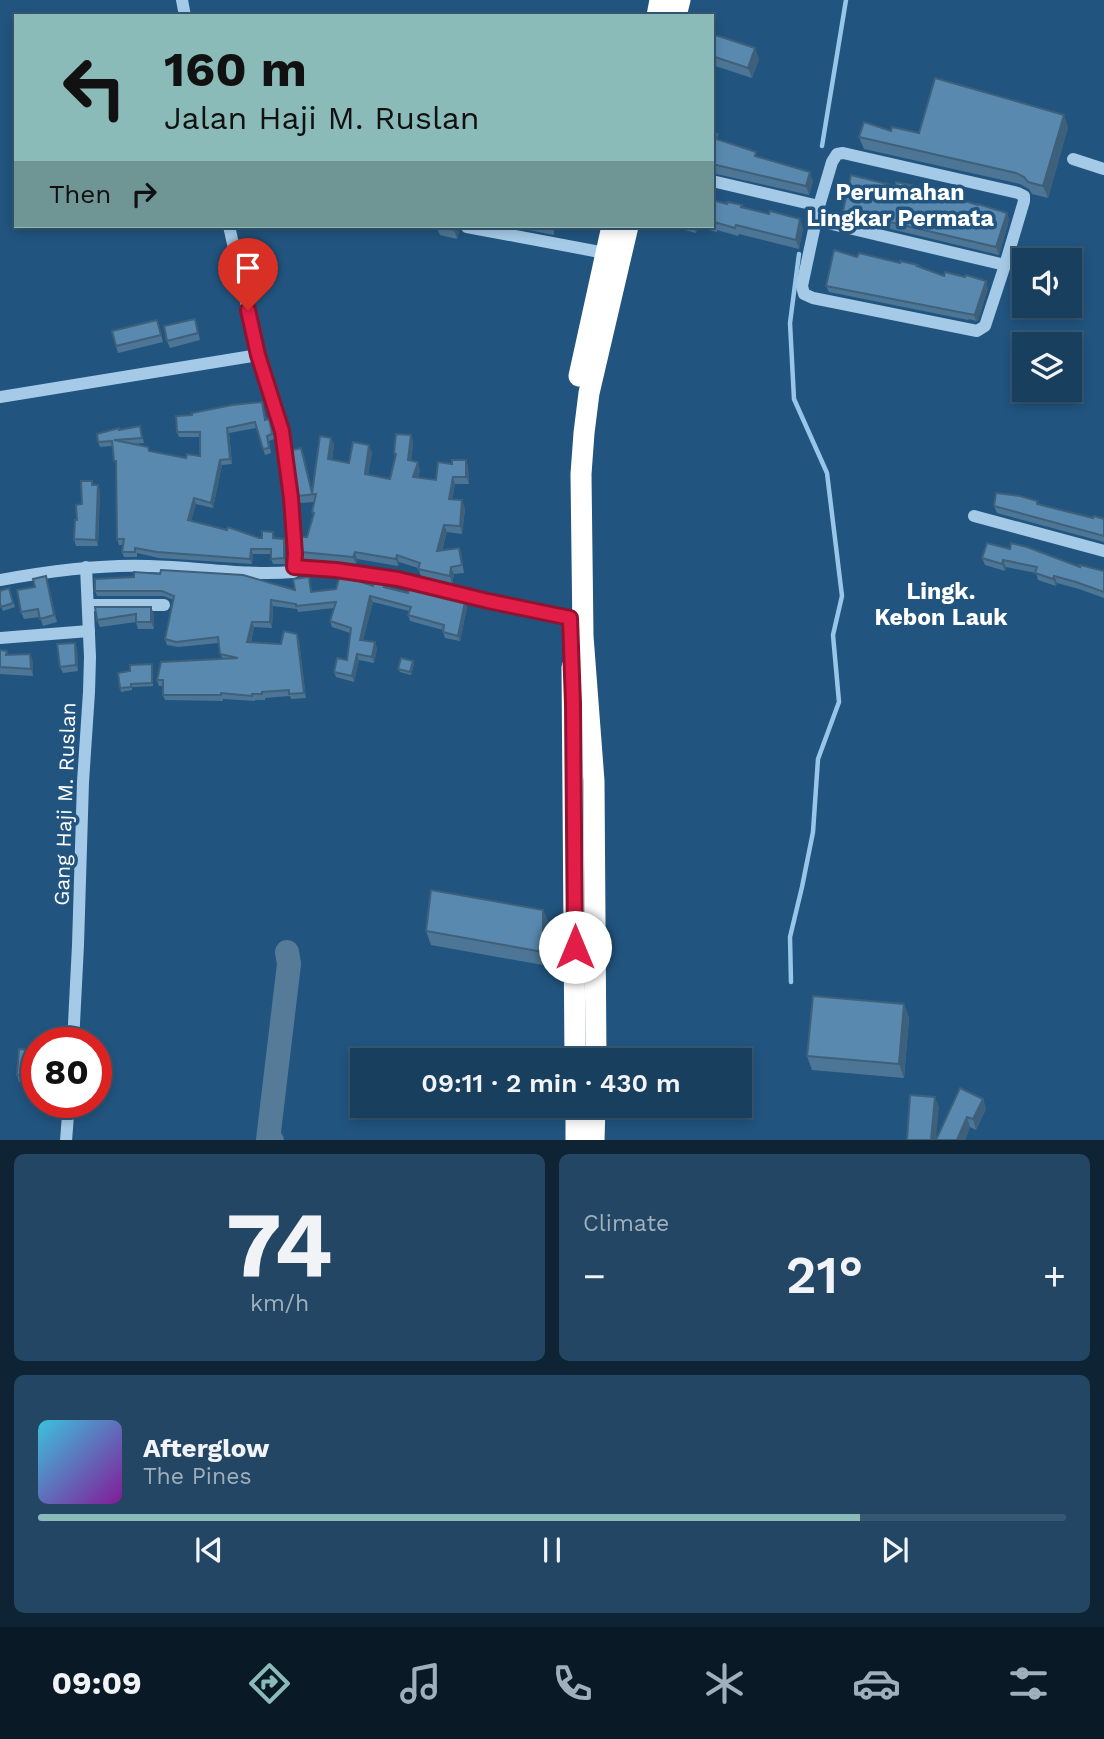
<!DOCTYPE html>
<meta charset="utf-8">
<style>
:root{--surface:#193f5e;--page:#224664;--text:#f1f3f6;--muted:#9fafbc;--line:#375873;--accent:#8bbbb9}
body{margin:0;font-family:"Work Sans",sans-serif;background:var(--page);color:var(--text);height:100vh;display:flex;flex-direction:column;font-size:26px;white-space:nowrap}
*{box-sizing:border-box;margin:0}
p{font-size:23px;color:var(--muted)}
.icon{flex:none;width:38px;height:38px;fill:none;stroke:currentColor;stroke-width:2;stroke-linecap:round;stroke-linejoin:round}
.map{position:relative;height:1140px;overflow:hidden}
.details{display:flex;flex-direction:column;gap:14px;padding:14px;background:#0e2334;flex:1}
.details>*{flex:none}
.top-card{position:absolute;left:14px;top:14px;width:700px;height:214px;border-radius:0px;box-shadow:0 4px 10px #0003,0 0 0 2px var(--line);background:#8bbbb9;color:#111;overflow:hidden}
.fabs{position:absolute;left:1012px;top:248px;display:grid;gap:14px}
.fabs a{display:grid;place-items:center;width:70px;height:70px;border-radius:0px;background:var(--surface);box-shadow:0 4px 10px #0003,0 0 0 2px var(--line);font-size:35px}
.speed{position:absolute;left:21px;top:1027px;display:flex;gap:14px;font-size:35px;font-weight:700;text-align:center}
.speed>*{display:grid;place-content:center;width:91px;height:91px;border-radius:50%;background:var(--surface);box-shadow:0 4px 10px #0003,0 0 0 2px var(--line);line-height:1}
.speed .limit{border:10px solid #d22;background:#fff;color:#111}
.pin{position:absolute;display:grid;place-items:center;width:60px;height:60px;color:#fff;margin:-72px -30px;border-radius:50% 50% 50% 0;rotate:-45deg;box-shadow:0 0 7px #0007}
.pin .icon{rotate:45deg}
.me{position:absolute;width:77px;margin:-38px;rotate:0deg;stroke-linejoin:round;filter:drop-shadow(0 0 5px #0008)}
.turn{display:flex;align-items:center;gap:24px;height:147px;padding:0 35px;font-size:32px}
.turn .icon{width:91px;height:91px;stroke-width:2.5}
.turn b{display:block;font-size:49px;line-height:60px}
.then{display:flex;align-items:center;height:66px;padding:0 35px;background:#0003;gap:14px;font-size:26px}
.big{font-size:52px;font-weight:600;line-height:1.1}
.details .widget{flex:1;display:flex;flex-direction:column;justify-content:center;gap:10px;min-width:0;padding:0 24px;border-radius:10px;background:var(--page)}
.details .dial{align-items:center;gap:0}
.dial b{font-size:91px;line-height:1}
.song{display:flex;align-items:center;gap:21px}
.cover{width:84px;height:84px;border-radius:10px;background:linear-gradient(135deg,hsl(190 70% 55%),hsl(290 70% 35%))}
.played{height:7px;border-radius:4px;background:linear-gradient(90deg,var(--accent) 80%,var(--line) 80%)}
.keys{display:flex;justify-content:space-around;direction:ltr}
.heat{display:flex;justify-content:space-between;align-items:center;font-size:38px;direction:ltr}
.details .tiles{flex:1;display:grid;gap:14px;grid-template-columns:1fr 1fr}
.widget:last-child{grid-column:span 2}
.trip{position:absolute;left:350px;top:1048px;width:402px;height:70px;border-radius:0px;background:var(--surface);box-shadow:0 4px 10px #0003,0 0 0 2px var(--line);font-weight:600;line-height:70px;text-align:center}
.tab-bar{display:flex;height:112px;justify-content:space-around;align-items:center;background:#0a1926;color:var(--muted)}
.tab-bar .icon{width:49px;height:49px}
.tab-bar .current{color:var(--accent)}
.tab-bar b{font-size:32px;color:var(--text)}
.map>svg:first-child{display:block}
.lines{fill:none;stroke-linecap:round;stroke-linejoin:round}
.stream{stroke:#98c6e8;stroke-width:4.5}
.river{stroke:#557b99;stroke-width:24}
.minor{stroke:#a5cae7;stroke-width:12}
.highway{stroke:#fff;stroke-width:21}
.wall{fill:#4d7696}
.shaded-wall{fill:#3e607a}
.building{fill:#5989af;stroke:#3e607a;stroke-width:2}
.route-casing{stroke:#92132f;stroke-width:18}
.route{stroke:#e11d48;stroke-width:12}
.labels{text-anchor:middle;stroke-width:7;stroke-linejoin:round;paint-order:stroke}
.street-label{font-size:21px;fill:#fff;stroke:#21547e}
.neighbourhood-label{font-size:23px;font-weight:bold;fill:#fff;stroke:#21547e}
</style>
<div class="map">
<svg width="1104" height="1141" viewBox="0 0 1104 1141">
<rect width="100%" height="100%" fill="#21547e"/>
<g class="lines">
<!-- stream -->
<g class="stream">
<path d="M 822,146 L 846,0"/>
<path d="M 791,982 L 790,937 L 802,887 L 813,832 L 818,759 L 839,702 L 833,635 L 842,596 L 827,473 L 794,399 L 790,323 L 799,254"/>
</g>
<!-- river -->
<path class="river" d="M 272,1141 L 268,1140 L 289,964 L 287,952"/>
<!-- minor -->
<g class="minor">
<path d="M 182,0 L 185,16"/>
<path d="M 1073,159 L 1104,169"/>
<path d="M 712,181 L 819,206 L 802,286 L 804,294 L 813,298 L 977,331 L 985,326 L 1005,265"/>
<path d="M 815,220 L 1005,265 L 1024,201 L 1024,196 L 1018,193 L 843,153 L 837,154 L 832,162 L 819,206"/>
<path d="M 229,226 L 258,355 L 282,431 L 291,498 L 295,554 L 294,567"/>
<path d="M 467,227 L 605,253"/>
<path d="M 0,397 L 258,355"/>
<path d="M 974,516 L 1104,551"/>
<path d="M 0,580 C 49,571 99,564 149,566 C 197,567 245,576 293,572 L 294,567 L 336,570 L 391,578 L 487,601 L 570,618"/>
<path d="M 88,605 L 164,605"/>
<path d="M 0,638 L 89,631"/>
<path d="M 73,1043 L 78,945 L 83,782 L 89,692 L 90,657 L 86,567"/>
<path d="M 66,1141 L 69,1102"/>
</g>
<!-- highway -->
<g class="highway">
<path d="M 657,16 L 660,0"/>
<path d="M 676,16 L 680,0"/>
<path d="M 579,376 L 612,226"/>
<path d="M 572,667 L 575,1060"/>
<path d="M 596,1060 L 594,781 L 583,636 L 581,474 L 584,433 L 589,393 L 628,226"/>
<path d="M 576,1106 L 576,1141"/>
<path d="M 594,1141 L 595,1106"/>
</g>
</g>
<!-- wall -->
<g class="wall">
<path d="M 712,34 L 759,59 L 752,78 L 712,65 Z"/>
<path d="M 1068,127 L 1048,198 L 1032,194 L 1029,189 L 1020,184 L 864,149 L 859,137 L 891,131 L 919,133 Z"/>
<path d="M 712,132 L 720,141 L 813,181 L 809,195 L 712,173 Z"/>
<path d="M 895,186 L 938,194 L 1007,213 L 1009,220 L 999,255 L 845,218 L 843,211 Z"/>
<path d="M 712,200 L 742,208 L 803,228 L 799,249 L 739,234 L 738,236 L 717,230 L 717,232 L 697,227 L 696,233 L 670,226 L 712,226 Z"/>
<path d="M 249,226 L 284,226 L 284,229 L 250,228 Z"/>
<path d="M 436,226 L 459,231 L 457,239 L 440,235 Z"/>
<path d="M 508,226 L 554,226 L 554,235 Z"/>
<path d="M 857,257 L 918,266 L 944,276 L 988,288 L 978,320 L 976,321 L 969,319 L 968,320 L 829,292 L 826,286 Z"/>
<path d="M 157,320 L 163,342 L 118,353 L 116,346 Z"/>
<path d="M 197,326 L 200,340 L 170,348 L 167,341 Z"/>
<path d="M 262,402 L 266,420 L 269,419 L 273,433 L 274,439 L 269,441 L 271,453 L 265,455 L 256,428 L 229,433 L 232,464 L 222,465 L 213,508 L 196,504 L 191,521 L 259,538 L 262,538 L 273,532 L 275,538 L 284,539 L 285,544 L 285,564 L 273,564 L 271,559 L 271,554 L 253,554 L 252,564 L 159,558 L 137,553 L 137,557 L 124,557 L 122,552 L 123,545 L 119,545 L 117,539 L 116,466 L 112,446 L 100,447 L 98,442 L 119,430 L 140,426 L 144,443 L 133,444 L 149,451 L 186,458 L 200,456 L 200,437 L 179,437 L 177,432 L 192,415 Z"/>
<path d="M 411,435 L 413,443 L 411,461 L 420,470 L 418,478 L 436,480 L 452,464 L 466,460 L 468,467 L 469,484 L 455,484 L 452,499 L 465,508 L 462,534 L 447,532 L 442,550 L 459,548 L 461,555 L 464,573 L 454,574 L 452,584 L 421,576 L 418,568 L 399,562 L 398,566 L 357,559 L 356,564 L 303,559 L 301,552 L 307,537 L 313,515 L 312,512 L 314,502 L 300,503 L 298,496 L 301,448 L 312,491 L 331,438 L 334,445 L 332,460 L 349,463 L 372,452 L 368,475 L 390,479 L 395,457 L 394,453 Z"/>
<path d="M 92,481 L 94,485 L 98,485 L 100,491 L 98,546 L 76,546 L 74,539 L 77,520 L 82,504 Z"/>
<path d="M 1037,501 L 1039,504 L 1093,518 L 1104,519 L 1104,542 L 997,513 L 994,506 Z"/>
<path d="M 982,558 L 1080,567 L 1104,571 L 1104,598 L 1079,589 L 1057,583 L 1056,586 L 1038,580 L 1036,573 L 1006,567 L 1005,571 L 985,565 Z"/>
<path d="M 46,576 L 48,583 L 57,622 L 43,626 L 40,617 L 24,619 L 21,612 L 35,587 Z"/>
<path d="M 309,577 L 312,592 L 373,586 L 385,585 L 385,587 L 408,593 L 448,598 L 467,607 L 460,641 L 445,638 L 443,632 L 443,630 L 410,621 L 408,615 L 409,611 L 373,602 L 363,640 L 377,648 L 374,663 L 359,660 L 354,682 L 336,677 L 334,672 L 347,660 L 350,633 L 332,627 L 330,621 L 334,608 L 298,612 L 297,609 L 273,606 L 272,628 L 254,627 L 251,642 L 281,644 L 299,640 L 306,698 L 291,699 L 290,696 L 265,698 L 265,700 L 255,700 L 255,701 L 223,699 L 223,701 L 165,700 L 163,695 L 163,686 L 159,686 L 157,680 L 222,659 L 219,643 L 178,647 L 167,645 L 165,639 L 173,600 L 164,596 L 97,596 L 95,591 L 295,590 Z"/>
<path d="M 9,588 L 15,607 L 3,611 L 0,603 Z"/>
<path d="M 95,607 L 154,614 L 154,629 L 138,629 L 136,622 L 100,627 L 97,620 Z"/>
<path d="M 75,643 L 77,649 L 78,671 L 63,673 L 60,667 Z"/>
<path d="M 0,650 L 7,651 L 8,655 L 33,661 L 33,676 L 0,674 Z"/>
<path d="M 414,664 L 411,675 L 400,672 L 398,669 Z"/>
<path d="M 153,668 L 153,686 L 132,687 L 132,690 L 121,692 L 120,688 Z"/>
<path d="M 543,910 L 549,924 L 548,966 L 431,945 L 426,931 Z"/>
<path d="M 904,1004 L 909,1018 L 904,1078 L 812,1070 L 807,1056 Z"/>
<path d="M 37,1051 L 37,1084 L 19,1082 L 17,1075 Z"/>
<path d="M 960,1088 L 983,1099 L 986,1109 L 976,1130 L 970,1127 L 965,1140 Z"/>
</g>
<!-- shaded-wall -->
<g class="shaded-wall">
<path d="M 755,48 L 759,59 L 752,78 L 748,68 Z"/>
<path d="M 1064,115 L 1068,127 L 1048,198 L 1043,186 Z"/>
<path d="M 810,172 L 813,181 L 809,195 L 806,186 Z"/>
<path d="M 1007,213 L 1009,220 L 999,255 L 996,247 Z"/>
<path d="M 800,219 L 803,228 L 799,249 L 796,240 Z"/>
<path d="M 455,226 L 459,226 L 459,231 L 457,239 L 454,230 Z"/>
<path d="M 693,226 L 697,226 L 696,233 Z"/>
<path d="M 986,281 L 988,288 L 978,320 L 976,321 L 974,315 Z"/>
<path d="M 227,428 L 229,433 L 232,464 L 230,459 Z"/>
<path d="M 411,435 L 413,443 L 411,467 L 408,460 Z"/>
<path d="M 331,438 L 334,445 L 331,466 L 328,459 Z"/>
<path d="M 369,445 L 372,452 L 367,482 L 365,474 Z"/>
<path d="M 301,448 L 304,455 L 313,494 L 312,495 Z"/>
<path d="M 220,460 L 222,465 L 213,508 L 211,503 Z"/>
<path d="M 466,460 L 468,467 L 469,484 L 466,477 Z"/>
<path d="M 418,462 L 420,470 L 416,485 L 413,477 Z"/>
<path d="M 453,477 L 455,484 L 451,506 L 449,499 Z"/>
<path d="M 98,485 L 100,491 L 98,546 L 96,540 Z"/>
<path d="M 194,498 L 196,504 L 190,525 L 188,520 Z"/>
<path d="M 462,500 L 465,508 L 462,534 L 460,526 Z"/>
<path d="M 444,525 L 447,532 L 439,558 L 437,551 Z"/>
<path d="M 284,539 L 285,544 L 285,564 L 284,558 Z"/>
<path d="M 251,549 L 253,554 L 252,564 L 250,559 Z"/>
<path d="M 355,552 L 357,559 L 356,564 L 353,557 Z"/>
<path d="M 397,555 L 399,562 L 398,566 L 396,559 Z"/>
<path d="M 1003,560 L 1006,567 L 1005,571 L 1002,564 Z"/>
<path d="M 451,567 L 454,574 L 452,584 L 450,576 Z"/>
<path d="M 46,576 L 48,583 L 57,622 L 54,615 Z"/>
<path d="M 1054,576 L 1057,583 L 1056,586 L 1053,579 Z"/>
<path d="M 370,596 L 373,602 L 362,645 L 360,640 Z"/>
<path d="M 271,600 L 273,606 L 272,628 L 270,622 Z"/>
<path d="M 465,602 L 467,607 L 460,641 L 458,636 Z"/>
<path d="M 151,607 L 154,614 L 154,629 L 151,622 Z"/>
<path d="M 252,622 L 254,627 L 249,648 L 247,642 Z"/>
<path d="M 297,634 L 299,640 L 306,698 L 304,693 Z"/>
<path d="M 375,642 L 377,648 L 374,663 L 372,657 Z"/>
<path d="M 75,643 L 77,649 L 78,671 L 76,665 Z"/>
<path d="M 30,654 L 33,661 L 33,676 L 31,669 Z"/>
<path d="M 357,654 L 359,660 L 354,682 L 352,676 Z"/>
<path d="M 413,661 L 414,664 L 411,675 L 410,672 Z"/>
<path d="M 543,910 L 549,924 L 548,966 L 543,952 Z"/>
<path d="M 904,1004 L 909,1018 L 904,1078 L 899,1064 Z"/>
<path d="M 935,1097 L 939,1107 L 936,1140 L 931,1140 Z"/>
<path d="M 983,1099 L 986,1109 L 976,1130 L 973,1119 Z"/>
<path d="M 967,1117 L 970,1127 L 965,1140 L 957,1140 Z"/>
</g>
<!-- building -->
<g class="building">
<path d="M 712,34 L 755,48 L 748,68 L 712,56 Z"/>
<path d="M 935,78 L 1064,115 L 1043,186 L 1028,182 L 1024,177 L 1016,173 L 859,137 L 864,122 L 891,131 L 892,127 L 919,133 Z"/>
<path d="M 712,132 L 718,134 L 716,139 L 756,152 L 755,156 L 810,172 L 806,186 L 712,164 Z"/>
<path d="M 851,175 L 895,186 L 896,182 L 920,187 L 937,191 L 936,193 L 978,205 L 978,204 L 1007,213 L 996,247 L 843,211 Z"/>
<path d="M 712,200 L 727,204 L 728,202 L 742,205 L 741,207 L 769,214 L 770,211 L 800,219 L 796,240 L 736,225 L 735,228 L 714,222 L 713,224 L 712,223 Z"/>
<path d="M 438,226 L 455,226 L 454,230 Z"/>
<path d="M 834,250 L 857,257 L 859,253 L 900,263 L 900,261 L 918,265 L 917,266 L 944,276 L 945,272 L 965,277 L 966,275 L 986,281 L 975,314 L 974,315 L 826,286 Z"/>
<path d="M 195,319 L 198,333 L 167,341 L 164,326 Z"/>
<path d="M 157,320 L 161,335 L 116,346 L 112,331 Z"/>
<path d="M 262,402 L 265,420 L 269,419 L 271,428 L 272,434 L 267,436 L 269,448 L 263,449 L 255,422 L 227,428 L 230,459 L 220,460 L 211,503 L 194,498 L 188,520 L 227,530 L 228,527 L 259,538 L 262,538 L 262,531 L 273,532 L 273,538 L 284,539 L 284,558 L 271,559 L 271,549 L 251,549 L 250,559 L 157,552 L 135,548 L 135,552 L 122,552 L 124,539 L 117,539 L 116,461 L 114,461 L 112,441 L 98,442 L 97,434 L 119,428 L 119,430 L 140,426 L 142,438 L 114,440 L 148,447 L 149,451 L 186,458 L 187,454 L 200,456 L 200,432 L 177,432 L 176,416 L 192,415 L 192,413 L 232,405 Z"/>
<path d="M 396,434 L 411,435 L 408,460 L 418,462 L 413,477 L 436,480 L 438,462 L 452,464 L 452,460 L 466,460 L 466,477 L 453,477 L 449,499 L 462,500 L 460,526 L 444,525 L 437,551 L 459,548 L 462,565 L 451,567 L 450,576 L 418,569 L 420,563 L 397,555 L 396,559 L 355,552 L 353,557 L 301,552 L 300,537 L 307,537 L 314,513 L 312,512 L 316,494 L 298,496 L 292,450 L 301,448 L 312,493 L 320,436 L 331,438 L 328,459 L 349,463 L 353,442 L 369,445 L 365,474 L 390,479 L 396,454 L 394,453 Z"/>
<path d="M 81,481 L 92,481 L 92,485 L 98,485 L 96,540 L 74,539 L 75,520 L 77,520 L 76,505 L 82,504 Z"/>
<path d="M 996,493 L 1020,496 L 1037,501 L 1037,504 L 1093,518 L 1094,516 L 1104,519 L 1104,536 L 994,506 Z"/>
<path d="M 987,543 L 1010,549 L 1011,543 L 1027,547 L 1080,567 L 1080,565 L 1104,571 L 1104,592 L 1076,582 L 1054,576 L 1053,579 L 1035,573 L 1037,567 L 1003,560 L 1002,564 L 982,558 Z"/>
<path d="M 161,570 L 243,575 L 295,590 L 293,579 L 309,577 L 311,592 L 336,589 L 340,575 L 373,586 L 374,582 L 385,585 L 384,587 L 408,593 L 409,588 L 412,588 L 413,587 L 447,595 L 447,597 L 465,602 L 458,636 L 443,632 L 444,625 L 408,615 L 411,607 L 370,596 L 360,640 L 375,642 L 372,657 L 357,654 L 352,676 L 334,672 L 337,658 L 347,660 L 351,628 L 330,621 L 336,602 L 296,606 L 296,604 L 271,600 L 270,622 L 252,622 L 247,642 L 281,644 L 284,631 L 297,634 L 304,693 L 289,694 L 289,690 L 262,692 L 262,694 L 252,694 L 252,696 L 221,693 L 221,695 L 163,695 L 163,680 L 157,680 L 161,662 L 238,658 L 220,654 L 218,637 L 176,642 L 165,639 L 174,596 L 162,591 L 95,591 L 95,579 L 134,577 L 134,572 L 160,574 Z"/>
<path d="M 46,576 L 54,615 L 40,619 L 38,609 L 21,612 L 17,590 L 35,587 L 33,579 Z"/>
<path d="M 9,588 L 13,603 L 1,607 L 0,603 L 0,591 Z"/>
<path d="M 95,607 L 151,607 L 151,622 L 136,622 L 136,614 L 97,620 Z"/>
<path d="M 75,643 L 76,665 L 60,667 L 57,644 Z"/>
<path d="M 0,650 L 7,651 L 6,655 L 30,654 L 31,669 L 0,667 Z"/>
<path d="M 401,658 L 413,661 L 410,672 L 398,669 Z"/>
<path d="M 152,664 L 152,683 L 131,684 L 131,687 L 120,688 L 118,673 L 130,671 L 130,665 Z"/>
<path d="M 431,890 L 543,910 L 543,952 L 426,931 Z"/>
<path d="M 813,996 L 904,1004 L 899,1064 L 807,1056 Z"/>
<path d="M 19,1049 L 37,1051 L 37,1077 L 17,1075 Z"/>
<path d="M 960,1088 L 983,1099 L 973,1119 L 967,1117 L 957,1140 L 936,1140 Z"/>
<path d="M 910,1095 L 935,1097 L 931,1140 L 907,1140 Z"/>
</g>
<g class="lines">
<defs>
<path id="route" d="M 248,310 L 258,355 L 282,431 L 291,498 L 295,554 L 294,567 L 336,570 L 398,579 L 488,601 L 570,618 L 573,704 L 575,947"/>
</defs>
<!-- route casing -->
<use href="#route" class="route-casing"/>
<!-- route -->
<use href="#route" class="route"/>
</g>
<g class="labels">
<!-- street labels -->
<g class="street-label">
<text transform="translate(65 804) rotate(-88)" y="7">Gang Haji M. Ruslan</text>
</g>
<!-- neighbourhood labels -->
<g class="neighbourhood-label">
<text x="900" y="200">Perumahan<tspan x="900" dy="26">Lingkar Permata</tspan></text>
<text x="941" y="599">Lingk.<tspan x="941" dy="26">Kebon Lauk</tspan></text>
</g>
</g>
</svg>
<div class="fabs">
<a><svg class="icon" aria-label="sound" viewBox="0 0 24 24"><path d="M4 9h4l5-4v14l-5-4H4zM17 9q2 3 0 6"/></svg></a>
<a><svg class="icon" aria-label="layers" viewBox="0 0 24 24"><path d="M12 4l9 5-9 5-9-5zM3 14l9 5 9-5"/></svg></a>
</div>
<div class="speed"><div class="limit">80</div></div>
<div class="pin" style="left:248px;top:310px;background:#d93025"><svg class="icon" aria-label="arrive" viewBox="0 0 24 24"><path d="M6 21V4h12l-3 4 3 4H6"/></svg></div>
<svg class="me" style="left:575px;top:947px" viewBox="-20 -20 40 40"><circle r="19" fill="#fff"/><path d="M0-13L10 11 0 6-10 11z" fill="#e11d48"/></svg>
<div class="trip">09:11 · 2 min · 430 m</div>
<div class="top-card">
<div class="turn"><svg class="icon" aria-label="left" viewBox="0 0 24 24"><path d="M17 20v-9H6M10 6l-5 5 5 5"/></svg><div><b>160 m</b>Jalan Haji M. Ruslan</div></div>
<div class="then">Then<svg class="icon" aria-label="right" viewBox="0 0 24 24"><path d="M7 20v-9h11M14 6l5 5-5 5"/></svg></div>
</div>
</div>
<section class="details">
<div class="tiles">
<div class="widget dial"><b>74</b><p>km/h</p></div>
<div class="widget"><p>Climate</p>
<div class="heat"><a>−</a><b class="big">21°</b><a>+</a></div>
</div>
<div class="widget">
<div class="song"><i class="cover"></i><div><b>Afterglow</b><p>The Pines</p></div></div>
<div class="played"></div>
<div class="keys"><svg class="icon" aria-label="previous" viewBox="0 0 24 24"><path d="M18 5L8 12l10 7zM5 5v14"/></svg><svg class="icon" aria-label="pause" viewBox="0 0 24 24"><path d="M8 5v14M16 5v14"/></svg><svg class="icon" aria-label="next" viewBox="0 0 24 24"><path d="M6 5l10 7-10 7zM19 5v14"/></svg></div>
</div>
</div>
</section>
<nav class="tab-bar">
<b>09:09</b>
<svg class="icon current" aria-label="directions" viewBox="0 0 24 24"><path d="M12 3l9 9-9 9-9-9zM9 14v-3h6M13 9l2 2-2 2"/></svg>
<svg class="icon" aria-label="music" viewBox="0 0 24 24"><path d="M9 18V5l10-2v13"/><circle cx="6" cy="18" r="3"/><circle cx="16" cy="16" r="3"/></svg>
<svg class="icon" aria-label="phone" viewBox="0 0 24 24"><path d="M5 4h4l2 5-3 2q2 4 5 5l2-3 5 2v4C11 20 4 13 5 4z"/></svg>
<svg class="icon" aria-label="climate" viewBox="0 0 24 24"><path d="M12 3v18M4 7l16 10M4 17L20 7"/></svg>
<svg class="icon" aria-label="car" viewBox="0 0 24 24"><path d="M5 17H2v-5l4-1 3-4h7l3 4 3 1v5h-3M9 17h6M6 11h13"/><circle cx="7" cy="17" r="2"/><circle cx="17" cy="17" r="2"/></svg>
<svg class="icon" aria-label="filters" viewBox="0 0 24 24"><path d="M4 7h16M4 17h16"/><circle cx="9" cy="7" r="2"/><circle cx="15" cy="17" r="2"/></svg>
</nav>
